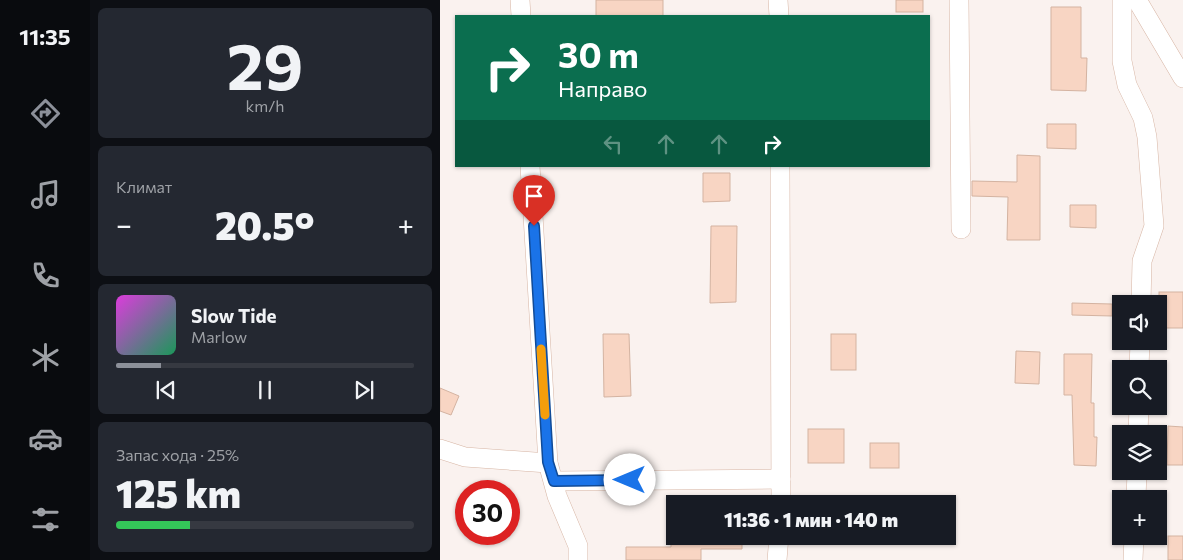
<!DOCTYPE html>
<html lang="ru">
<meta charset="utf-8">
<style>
:root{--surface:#171b24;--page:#242831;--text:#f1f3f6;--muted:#9ea1a6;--line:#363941;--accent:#8c9099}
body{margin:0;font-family:Commissioner,sans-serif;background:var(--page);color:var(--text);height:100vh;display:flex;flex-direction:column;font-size:19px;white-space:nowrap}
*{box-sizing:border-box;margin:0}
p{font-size:16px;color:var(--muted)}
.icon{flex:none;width:28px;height:28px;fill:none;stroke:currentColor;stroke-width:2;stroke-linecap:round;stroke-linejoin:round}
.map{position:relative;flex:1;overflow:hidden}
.panel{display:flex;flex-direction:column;gap:8px;padding:8px;background:#0d0f14;width:350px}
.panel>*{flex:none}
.guide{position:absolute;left:15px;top:15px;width:475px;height:152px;border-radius:0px;box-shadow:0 1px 4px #0004;background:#0b6e4f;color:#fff;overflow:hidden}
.buttons{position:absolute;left:672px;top:295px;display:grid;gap:10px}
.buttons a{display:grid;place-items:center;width:55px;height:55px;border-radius:0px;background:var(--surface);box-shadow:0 1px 4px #0004;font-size:25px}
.speed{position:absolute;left:15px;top:480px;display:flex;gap:10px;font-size:25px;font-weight:700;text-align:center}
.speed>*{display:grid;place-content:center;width:65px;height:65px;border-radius:50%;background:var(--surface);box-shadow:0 1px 4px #0004;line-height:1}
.speed .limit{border:8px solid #d22;background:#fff;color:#111}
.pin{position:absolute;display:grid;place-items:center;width:42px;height:42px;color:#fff;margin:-51px -21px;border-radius:50% 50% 50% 0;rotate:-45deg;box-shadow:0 0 5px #0007}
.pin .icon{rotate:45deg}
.me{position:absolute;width:55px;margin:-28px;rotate:270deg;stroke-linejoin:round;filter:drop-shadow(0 0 4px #0008)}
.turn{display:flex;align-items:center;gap:18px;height:105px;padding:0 20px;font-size:22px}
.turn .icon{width:65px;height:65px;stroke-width:2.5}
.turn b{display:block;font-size:35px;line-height:42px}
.lanes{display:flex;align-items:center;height:48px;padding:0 20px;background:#0003;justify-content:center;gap:25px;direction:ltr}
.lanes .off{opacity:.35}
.big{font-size:38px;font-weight:800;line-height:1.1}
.panel .card{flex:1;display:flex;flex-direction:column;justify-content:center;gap:8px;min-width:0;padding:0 18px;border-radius:8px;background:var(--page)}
.panel .dial{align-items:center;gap:0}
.dial b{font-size:65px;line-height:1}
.song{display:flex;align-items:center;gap:15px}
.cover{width:60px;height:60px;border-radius:8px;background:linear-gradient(135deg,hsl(300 70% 55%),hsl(150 70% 35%))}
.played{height:5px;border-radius:2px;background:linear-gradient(90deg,var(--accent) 15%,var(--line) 15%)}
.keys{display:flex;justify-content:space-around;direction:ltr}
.heat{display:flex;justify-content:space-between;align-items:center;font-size:28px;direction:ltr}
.charge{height:8px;border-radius:4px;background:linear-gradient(90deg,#34c759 25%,var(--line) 0)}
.trip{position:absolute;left:226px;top:495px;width:290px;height:50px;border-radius:0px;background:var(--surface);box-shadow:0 1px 4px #0004;font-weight:800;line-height:50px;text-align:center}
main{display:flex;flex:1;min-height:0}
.menu{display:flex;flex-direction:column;width:90px;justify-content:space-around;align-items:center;background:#090b0e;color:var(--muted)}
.menu .icon{width:35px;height:35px}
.menu .active{color:var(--accent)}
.menu b{font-size:22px;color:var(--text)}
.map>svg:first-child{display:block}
.building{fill:#f8d5c3;stroke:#d4b3a1}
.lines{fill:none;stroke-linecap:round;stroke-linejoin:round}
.minor-casing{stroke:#d7b5a4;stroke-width:20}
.minor{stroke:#fff;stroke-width:19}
.route-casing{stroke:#114b97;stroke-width:12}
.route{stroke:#1a73e8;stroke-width:9}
.slow{stroke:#f59e0b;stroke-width:9}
</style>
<main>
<nav class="menu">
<b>11:35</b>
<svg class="icon active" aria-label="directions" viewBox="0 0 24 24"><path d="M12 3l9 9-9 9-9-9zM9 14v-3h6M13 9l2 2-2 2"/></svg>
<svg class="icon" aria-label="music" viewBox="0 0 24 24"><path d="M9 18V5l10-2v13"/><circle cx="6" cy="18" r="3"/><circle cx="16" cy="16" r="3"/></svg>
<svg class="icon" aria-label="phone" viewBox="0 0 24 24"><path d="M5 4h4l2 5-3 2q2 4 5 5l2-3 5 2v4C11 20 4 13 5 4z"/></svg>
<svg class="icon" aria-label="climate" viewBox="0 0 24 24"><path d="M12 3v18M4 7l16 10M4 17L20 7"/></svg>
<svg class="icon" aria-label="car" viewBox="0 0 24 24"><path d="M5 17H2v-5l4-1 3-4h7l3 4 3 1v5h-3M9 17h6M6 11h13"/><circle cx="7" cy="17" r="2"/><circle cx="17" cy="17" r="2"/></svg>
<svg class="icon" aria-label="filters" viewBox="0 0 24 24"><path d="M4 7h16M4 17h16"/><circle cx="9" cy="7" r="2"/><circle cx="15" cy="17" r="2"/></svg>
</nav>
<section class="panel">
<div class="card dial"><b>29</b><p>km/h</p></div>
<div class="card"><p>Климат</p>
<div class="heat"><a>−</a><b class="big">20.5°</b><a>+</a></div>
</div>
<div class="card">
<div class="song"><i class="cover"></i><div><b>Slow Tide</b><p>Marlow</p></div></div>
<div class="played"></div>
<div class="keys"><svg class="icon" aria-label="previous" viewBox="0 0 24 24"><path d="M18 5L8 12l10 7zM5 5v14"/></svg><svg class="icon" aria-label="pause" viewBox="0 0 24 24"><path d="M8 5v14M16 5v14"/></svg><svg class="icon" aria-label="next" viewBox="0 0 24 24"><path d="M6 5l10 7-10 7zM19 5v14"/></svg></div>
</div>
<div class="card"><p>Запас хода · 25%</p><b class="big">125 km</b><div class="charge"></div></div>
</section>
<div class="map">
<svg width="743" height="560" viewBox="0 0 743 560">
<rect width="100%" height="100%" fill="#faf2ef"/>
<!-- building -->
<g class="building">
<rect x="156" y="0" width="67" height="16"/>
<rect x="456" y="0" width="27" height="12"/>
<path d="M 611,7 L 641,7 L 641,58 L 647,58 L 646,91 L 611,90 Z"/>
<path d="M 607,124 L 636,124 L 636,149 L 607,148 Z"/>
<path d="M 577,155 L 600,156 L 600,240 L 567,240 L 568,197 L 532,196 L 532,181 L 577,182 Z"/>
<path d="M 263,173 L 290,173 L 290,201 L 263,202 Z"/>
<path d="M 630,205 L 656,205 L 656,228 L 630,227 Z"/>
<path d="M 271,226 L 297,226 L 296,302 L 270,303 Z"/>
<rect x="719" y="292" width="24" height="36"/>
<path d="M 632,303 L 672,304 L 672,316 L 632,315 Z"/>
<path d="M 163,334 L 189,334 L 191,396 L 164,397 Z"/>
<rect x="391" y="334" width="25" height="36"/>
<path d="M 576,351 L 600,352 L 599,384 L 575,383 Z"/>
<path d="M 624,354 L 652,354 L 651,403 L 654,403 L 654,437 L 657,437 L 656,466 L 634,465 L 632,395 L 624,395 Z"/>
<path d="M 0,388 L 19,396 L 11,415 L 0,411 Z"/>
<path d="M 728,426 L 743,427 L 743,465 L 727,465 Z"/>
<rect x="368" y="429" width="36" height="34"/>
<rect x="430" y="443" width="29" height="25"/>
<path d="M 231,536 L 302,536 L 302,549 L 261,549 L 261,560 L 186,560 L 186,547 L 231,547 Z"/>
<rect x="728" y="536" width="15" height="24"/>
</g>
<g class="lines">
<defs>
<g id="minor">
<path d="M 80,0 L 81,16"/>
<path d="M 338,0 L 339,16"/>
<path d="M 519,0 L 521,229"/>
<path d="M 682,0 L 682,61 L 687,85 L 703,118 L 707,137 L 714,226 L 702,261 L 701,304"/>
<path d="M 697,0 L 743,78"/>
<path d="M 90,166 L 108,463 L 117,496 L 138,546 L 138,560"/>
<path d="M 340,166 L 341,504"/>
<path d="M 699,369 L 700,341"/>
<path d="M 698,434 L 699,406"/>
<path d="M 0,449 L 25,457 L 108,463"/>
<path d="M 114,481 L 341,479"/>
<path d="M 696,499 L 697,471"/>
<path d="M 337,560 L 339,536"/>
<path d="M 693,560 L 694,536"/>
</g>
</defs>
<!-- minor casing -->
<use href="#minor" class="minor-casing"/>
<!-- minor -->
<use href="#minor" class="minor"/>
</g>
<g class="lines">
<defs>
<path id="route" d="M 94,226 L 108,462 L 114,481 L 190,480"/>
</defs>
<!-- route casing -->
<use href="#route" class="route-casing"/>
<!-- route -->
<use href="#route" class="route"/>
<!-- slow -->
<path class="slow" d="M 101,349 L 105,415"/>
</g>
</svg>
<div class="buttons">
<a><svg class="icon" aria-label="sound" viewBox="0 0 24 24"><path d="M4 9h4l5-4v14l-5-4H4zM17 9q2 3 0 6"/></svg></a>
<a><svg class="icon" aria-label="search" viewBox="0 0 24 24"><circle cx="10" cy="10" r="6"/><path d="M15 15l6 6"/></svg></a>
<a><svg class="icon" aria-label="layers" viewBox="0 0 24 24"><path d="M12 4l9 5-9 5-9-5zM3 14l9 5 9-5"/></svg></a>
<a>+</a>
</div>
<div class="speed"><div class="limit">30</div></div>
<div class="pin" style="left:94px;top:226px;background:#d93025"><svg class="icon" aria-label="arrive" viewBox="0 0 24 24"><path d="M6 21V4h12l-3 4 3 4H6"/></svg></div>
<svg class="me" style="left:190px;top:480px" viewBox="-20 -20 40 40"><circle r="19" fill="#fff"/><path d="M0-13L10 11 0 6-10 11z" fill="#1a73e8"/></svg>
<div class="trip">11:36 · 1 мин · 140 m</div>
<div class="guide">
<div class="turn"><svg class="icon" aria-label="right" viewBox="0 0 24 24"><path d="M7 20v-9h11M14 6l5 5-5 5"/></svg><div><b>30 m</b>Направо</div></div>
<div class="lanes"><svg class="icon off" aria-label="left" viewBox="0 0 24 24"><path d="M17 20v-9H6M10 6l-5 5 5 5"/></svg><svg class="icon off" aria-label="ahead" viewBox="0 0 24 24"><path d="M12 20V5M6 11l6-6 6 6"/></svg><svg class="icon off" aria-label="ahead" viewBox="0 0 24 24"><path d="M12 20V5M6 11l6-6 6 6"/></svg><svg class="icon" aria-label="right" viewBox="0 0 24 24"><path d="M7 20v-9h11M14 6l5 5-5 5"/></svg></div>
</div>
</div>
</main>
